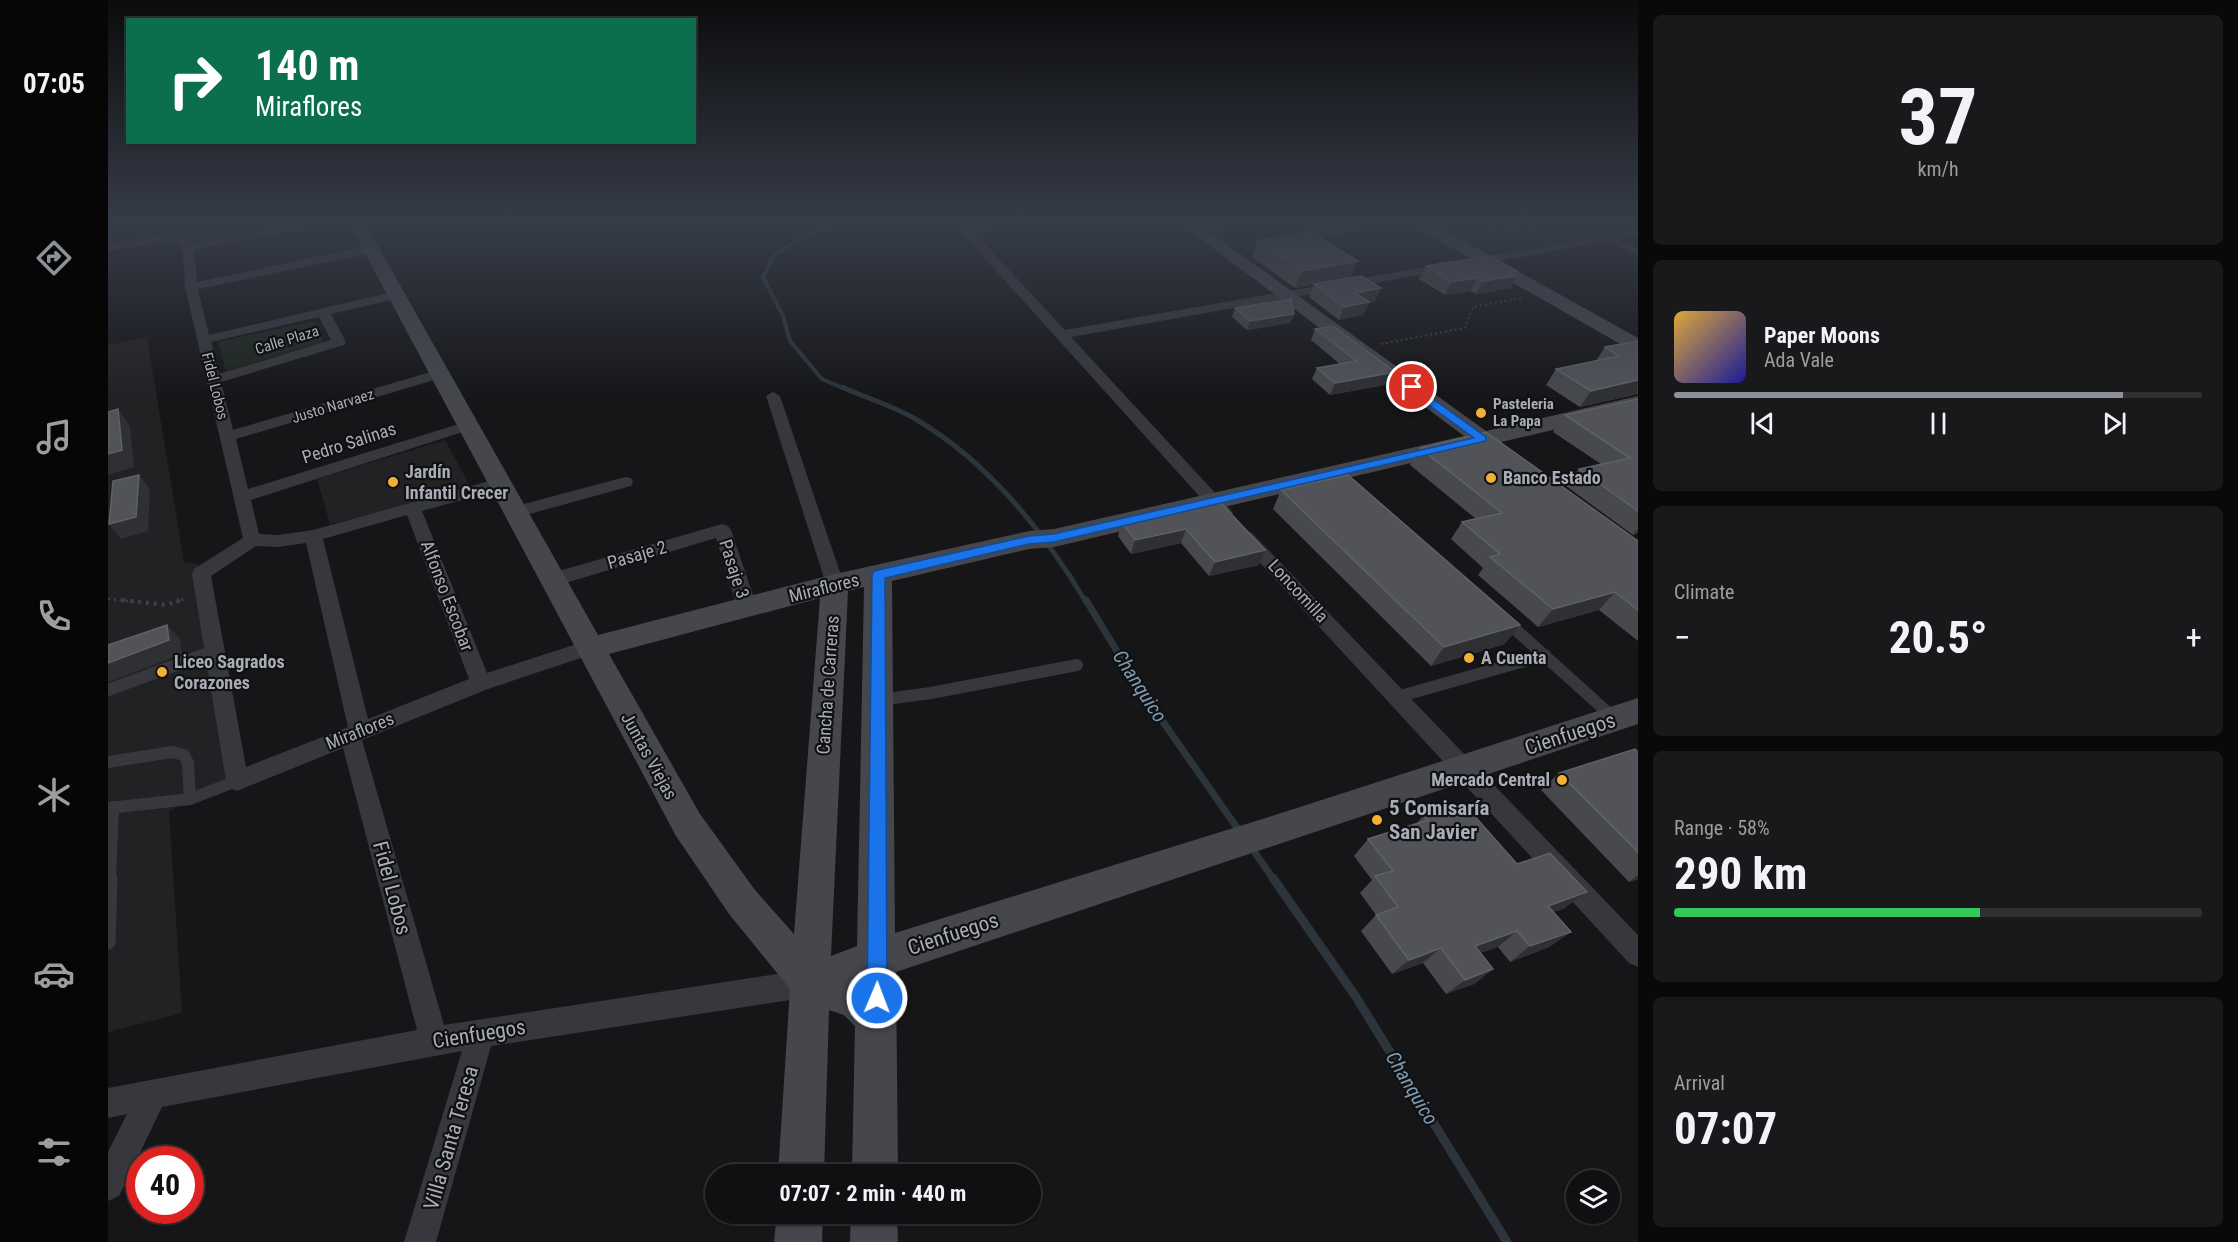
<!DOCTYPE html>
<meta charset="utf-8">
<style>
:root{--surface:#101012;--page:#19191b;--text:#f1f3f6;--muted:#9c9d9f;--line:#303032;--accent:#8c9099}
body{margin:0;font-family:"Roboto Condensed",sans-serif;background:var(--page);color:var(--text);height:100vh;display:flex;flex-direction:column;font-size:22px;white-space:nowrap}
*{box-sizing:border-box;margin:0}
p{font-size:20px;color:var(--muted)}
.icon{flex:none;width:33px;height:33px;fill:none;stroke:currentColor;stroke-width:2;stroke-linecap:round;stroke-linejoin:round}
.map{position:relative;flex:1;overflow:hidden}
.details{display:flex;flex-direction:column;gap:15px;padding:15px;background:#09090a;width:600px}
.details>*{flex:none}
.top-card{position:absolute;left:18px;top:18px;width:570px;height:126px;border-radius:0px;box-shadow:0 2px 4px #0004,0 0 0 2px var(--line);background:#0b6e4f;color:#fff;overflow:hidden}
.controls{position:absolute;left:1458px;top:1170px;display:grid;gap:12px}
.controls a{display:grid;place-items:center;width:54px;height:54px;border-radius:50%;background:var(--surface);box-shadow:0 2px 4px #0004,0 0 0 2px var(--line);font-size:30px}
.speed{position:absolute;left:18px;top:1146px;display:flex;gap:12px;font-size:30px;font-weight:700;text-align:center}
.speed>*{display:grid;place-content:center;width:78px;height:78px;border-radius:50%;background:var(--surface);box-shadow:0 2px 4px #0004,0 0 0 2px var(--line);line-height:1}
.speed .limit{border:9px solid #d22;background:#fff;color:#111}
.pin{position:absolute;display:grid;place-items:center;width:51px;height:51px;color:#fff;margin:-26px;border:3px solid #fff;border-radius:50%;box-shadow:0 2px 6px #0007}
.me{position:absolute;width:66px;margin:-33px;rotate:1deg;stroke-linejoin:round;filter:drop-shadow(0 0 4px #0008)}
.turn{display:flex;align-items:center;gap:21px;height:126px;padding:0 30px;font-size:27px}
.turn .icon{width:78px;height:78px;stroke-width:2.5}
.turn b{display:block;font-size:42px;line-height:51px}
.big{font-size:45px;font-weight:700;line-height:1.1}
.details .widget{flex:1;display:flex;flex-direction:column;justify-content:center;gap:9px;min-width:0;padding:0 21px;border-radius:9px;background:var(--page)}
.details .dial{align-items:center;gap:0}
.dial b{font-size:78px;line-height:1}
.song{display:flex;align-items:center;gap:18px}
.cover{width:72px;height:72px;border-radius:9px;background:linear-gradient(135deg,hsl(40 70% 55%),hsl(240 70% 35%))}
.played{height:6px;border-radius:3px;background:linear-gradient(90deg,var(--accent) 85%,var(--line) 85%)}
.keys{display:flex;justify-content:space-around;direction:ltr}
.heat{display:flex;justify-content:space-between;align-items:center;font-size:33px;direction:ltr}
.charge{height:9px;border-radius:4px;background:linear-gradient(90deg,#34c759 58%,var(--line) 0)}
.trip{position:absolute;left:597px;top:1164px;width:336px;height:60px;border-radius:30px;background:var(--surface);box-shadow:0 2px 4px #0004,0 0 0 2px var(--line);font-weight:700;line-height:60px;text-align:center}
main{display:flex;flex:1;min-height:0}
.dock{display:flex;flex-direction:column;width:108px;justify-content:space-around;align-items:center;background:#060607;color:var(--muted)}
.dock .icon{width:42px;height:42px}
.dock .on{color:var(--accent)}
.dock b{font-size:27px;color:var(--text)}
.map>svg:first-child{display:block}
.built{fill:#222225}
.green{fill:#1e261f}
.lines{fill:none;stroke-linecap:round;stroke-linejoin:round}
.stream-far3{stroke:#2c353c;stroke-width:4}
.stream-far2{stroke:#2c353c;stroke-width:5}
.stream-far1{stroke:#2c353c;stroke-width:7}
.stream{stroke:#2c353c;stroke-width:9}
.path-far2{stroke:#3d3f44;stroke-width:2;stroke-dasharray:2 3;stroke-linecap:butt}
.path-far1{stroke:#3d3f44;stroke-width:3;stroke-dasharray:2 4;stroke-linecap:butt}
.path{stroke:#3d3f44;stroke-width:4.5;stroke-dasharray:3 5;stroke-linecap:butt}
.lane-far2{stroke:#37383d;stroke-width:7}
.lane-far1{stroke:#37383d;stroke-width:12}
.lane{stroke:#37383d;stroke-width:15}
.street{fill:#37383d;fill-rule:evenodd}
.secondary{fill:#45474d;fill-rule:evenodd}
.wall{fill:#47494d}
.shaded-wall{fill:#2f3033}
.building{fill:#525359;stroke:#5f6168;stroke-width:1.5}
.route{fill:#1a73e8;stroke:#114b97;stroke-width:1.5}
.poi-dot{fill:#f2b134;stroke:#111113;stroke-width:2}
.labels{text-anchor:middle;stroke-width:4.5;stroke-linejoin:round;paint-order:stroke}
.far-street-label{font-size:15px;fill:#a8adb8;stroke:#111113}
.far-poi-label{font-size:15px;font-weight:bold;fill:#a8adb8;stroke:#111113;text-anchor:start}
.street-label{font-size:18px;fill:#a8adb8;stroke:#111113}
.poi-label{font-size:18px;font-weight:bold;fill:#a8adb8;stroke:#111113;text-anchor:start}
.water-label{font-size:20px;font-style:italic;fill:#7f9bb3;stroke:#111113}
.near-street-label{font-size:21px;fill:#a8adb8;stroke:#111113}
.near-poi-label{font-size:21px;font-weight:bold;fill:#a8adb8;stroke:#111113;text-anchor:start}
</style>
<main>
<nav class="dock">
<b>07:05</b>
<svg class="icon on" aria-label="directions" viewBox="0 0 24 24"><path d="M12 3l9 9-9 9-9-9zM9 14v-3h6M13 9l2 2-2 2"/></svg>
<svg class="icon" aria-label="music" viewBox="0 0 24 24"><path d="M9 18V5l10-2v13"/><circle cx="6" cy="18" r="3"/><circle cx="16" cy="16" r="3"/></svg>
<svg class="icon" aria-label="phone" viewBox="0 0 24 24"><path d="M5 4h4l2 5-3 2q2 4 5 5l2-3 5 2v4C11 20 4 13 5 4z"/></svg>
<svg class="icon" aria-label="climate" viewBox="0 0 24 24"><path d="M12 3v18M4 7l16 10M4 17L20 7"/></svg>
<svg class="icon" aria-label="car" viewBox="0 0 24 24"><path d="M5 17H2v-5l4-1 3-4h7l3 4 3 1v5h-3M9 17h6M6 11h13"/><circle cx="7" cy="17" r="2"/><circle cx="17" cy="17" r="2"/></svg>
<svg class="icon" aria-label="filters" viewBox="0 0 24 24"><path d="M4 7h16M4 17h16"/><circle cx="9" cy="7" r="2"/><circle cx="15" cy="17" r="2"/></svg>
</nav>
<div class="map">
<svg width="1530" height="1242" viewBox="0 0 1530 1242">
<rect width="100%" height="100%" fill="#161618"/>
<!-- built -->
<g class="built">
<path d="M 39,337 L 76,562 L 90,564 L 126,780 L 61,811 L 74,1013 L 0,1032 L 0,345 Z"/>
<path d="M 337,440 L 361,484 L 284,509 L 222,524 L 209,479 Z"/>
</g>
<!-- green -->
<g class="green">
<path d="M 76,225 L 99,225 L 106,236 L 135,230 L 139,236 L 86,245 L 75,232 Z"/>
<path d="M 1323,225 L 1530,225 L 1530,229 L 1389,254 L 1373,251 Z"/>
<path d="M 206,321 L 216,342 L 118,371 L 110,342 Z"/>
</g>
<g class="lines">
<!-- stream-far3 -->
<path class="stream-far3" d="M 726,225 L 695,237 L 666,255 L 655,277 L 675,316 L 682,341 L 714,379 L 737,389"/>
<!-- stream-far2 -->
<path class="stream-far2" d="M 734,387 C 758,398 786,406 809,420 C 880,462 936,532 978,602"/>
<!-- stream-far1 -->
<g class="stream-far1">
<path d="M 978,600 L 1030,686 L 1132,832"/>
<path d="M 1143,847 L 1166,880"/>
</g>
<!-- stream -->
<path class="stream" d="M 1165,878 L 1248,997 L 1399,1242"/>
<!-- path-far2 -->
<g class="path-far2">
<path d="M 1381,225 L 1410,229 L 1433,225"/>
<path d="M 1381,225 L 1386,246"/>
<path d="M 1273,344 L 1357,328 L 1365,307 L 1414,298"/>
</g>
<!-- path-far1 -->
<g class="path-far1">
<path d="M 0,599 L 28,602"/>
<path d="M 68,602 L 79,598"/>
</g>
<!-- path -->
<path class="path" d="M 14,600 L 59,605 L 72,600"/>
<!-- lane-far2 -->
<path class="lane-far2" d="M 1502,238 L 1530,252"/>
<!-- lane-far1 -->
<g class="lane-far1">
<path d="M 1398,621 L 1507,719"/>
<path d="M 0,690 L 106,651"/>
<path d="M 1289,697 L 1437,655"/>
<path d="M 771,700 L 823,693 L 969,665"/>
<path d="M 0,762 L 64,752 L 76,755 L 80,763 L 82,799"/>
<path d="M 0,808 L 82,799 L 129,781"/>
<path d="M 2,880 L 5,807"/>
</g>
<!-- lane -->
<path class="lane" d="M 0,942 L 2,878"/>
<!-- street -->
<g class="street">
<path d="M 183,225 L 205,225 L 199,228 L 86,250 L 89,282 L 263,245 L 269,249 L 263,253 L 90,289 L 101,335 L 288,291 L 294,295 L 292,298 L 223,314 L 238,342 L 236,345 L 113,382 L 125,430 L 326,371 L 336,371 L 338,374 L 336,377 L 128,439 L 140,489 L 354,423 L 364,423 L 367,426 L 364,429 L 143,500 L 151,534 L 170,535 L 205,530 L 385,480 L 397,480 L 399,484 L 397,488 L 314,511 L 379,673 L 481,640 L 488,643 L 491,648 L 488,653 L 380,689 L 254,740 L 336,1025 L 702,969 L 712,973 L 716,983 L 712,993 L 702,997 L 383,1046 L 328,1242 L 296,1242 L 354,1051 L 54,1107 L 11,1196 L 0,1201 L 0,1152 L 19,1114 L 0,1118 L 0,1088 L 309,1030 L 235,748 L 129,791 L 121,788 L 118,781 L 84,574 L 86,569 L 135,538 L 77,287 L 75,252 L 67,240 L 0,251 L 0,243 L 69,233 L 79,238 L 84,244 ZM 211,317 L 223,340 L 111,374 L 103,342 ZM 299,515 L 361,679 L 260,719 L 215,539 ZM 198,543 L 240,727 L 138,767 L 103,576 L 148,546 L 170,547 Z"/>
<path d="M 847,225 L 894,225 L 889,228 L 865,231 L 957,330 L 1530,230 L 1530,236 L 963,337 L 1122,509 L 1125,513 L 1122,517 L 1110,517 Z"/>
<path d="M 665,392 L 672,396 L 736,584 L 734,589 L 727,591 L 720,589 L 718,584 L 658,396 Z"/>
<path d="M 517,477 L 523,478 L 525,482 L 523,486 L 407,518 L 401,516 L 398,512 L 401,508 Z"/>
<path d="M 614,524 L 620,526 L 623,530 L 649,607 L 646,612 L 639,614 L 632,612 L 629,607 L 608,538 L 444,587 L 437,585 L 435,580 L 437,575 Z"/>
<path d="M 1138,531 L 1144,533 L 1530,935 L 1530,967 L 1521,963 L 1132,541 L 1129,537 L 1132,533 Z"/>
</g>
<!-- secondary -->
<g class="secondary">
<path d="M 242,225 L 258,225 L 490,635 L 727,574 L 921,531 L 946,529 L 1356,436 L 1074,225 L 1092,225 L 1378,431 L 1530,396 L 1530,410 L 1393,442 L 1396,446 L 1392,451 L 1384,453 L 1371,447 L 946,547 L 921,549 L 784,581 L 787,933 L 1164,816 L 1530,698 L 1530,724 L 788,972 L 790,1174 L 744,1174 L 747,1026 L 736,1015 L 721,1010 L 716,1174 L 670,1174 L 682,989 L 621,914 L 568,836 ZM 756,587 L 749,946 L 723,956 L 740,591 ZM 712,598 L 686,934 L 647,890 L 592,814 L 501,654 Z"/>
<path d="M 1307,225 L 1327,225 L 1530,338 L 1530,352 L 1523,350 L 1309,228 Z"/>
<path d="M 669,1214 L 715,1214 L 714,1242 L 666,1242 Z"/>
<path d="M 743,1214 L 789,1214 L 790,1242 L 742,1242 Z"/>
</g>
</g>
<!-- wall -->
<g class="wall">
<path d="M 1101,225 L 1145,225 L 1108,230 Z"/>
<path d="M 1196,225 L 1252,225 L 1249,231 L 1213,236 Z"/>
<path d="M 1149,241 L 1243,277 L 1267,301 L 1261,303 L 1255,315 L 1231,320 L 1201,297 L 1206,284 L 1187,288 L 1144,257 Z"/>
<path d="M 1318,266 L 1409,271 L 1407,275 L 1409,276 L 1402,288 L 1368,294 L 1362,291 L 1337,295 L 1311,279 Z"/>
<path d="M 1127,308 L 1186,314 L 1182,323 L 1139,330 L 1124,317 Z"/>
<path d="M 1207,329 L 1282,384 L 1222,395 L 1204,379 L 1209,368 L 1232,364 L 1203,340 Z"/>
<path d="M 1530,341 L 1530,394 L 1472,407 L 1438,385 L 1448,369 L 1488,361 L 1497,347 Z"/>
<path d="M 1530,399 L 1530,533 L 1525,535 L 1458,486 L 1471,469 L 1493,464 L 1445,432 L 1457,415 Z"/>
<path d="M 1312,448 L 1530,541 L 1530,641 L 1491,610 L 1430,627 L 1370,575 L 1375,568 L 1343,539 L 1354,522 L 1368,519 L 1302,465 Z"/>
<path d="M 1173,490 L 1397,644 L 1323,666 L 1165,509 Z"/>
<path d="M 1111,501 L 1151,565 L 1101,576 L 1073,543 L 1023,554 L 1010,536 L 1014,522 Z"/>
<path d="M 1530,752 L 1530,879 L 1521,882 L 1433,790 L 1451,773 Z"/>
<path d="M 1316,815 L 1409,864 L 1457,908 L 1445,912 L 1463,932 L 1441,947 L 1402,962 L 1390,947 L 1372,953 L 1385,969 L 1366,984 L 1338,994 L 1315,963 L 1284,974 L 1253,931 L 1268,915 L 1252,893 L 1264,880 L 1246,856 L 1260,839 L 1308,824 Z"/>
</g>
<!-- shaded-wall -->
<g class="shaded-wall">
<path d="M 1109,225 L 1145,225 L 1108,230 Z"/>
<path d="M 1218,225 L 1252,225 L 1249,231 L 1213,236 Z"/>
<path d="M 1250,261 L 1243,278 L 1187,288 L 1194,271 Z"/>
<path d="M 1409,271 L 1406,276 L 1409,276 L 1402,288 L 1368,294 L 1375,281 L 1402,272 Z"/>
<path d="M 1369,278 L 1362,291 L 1337,295 L 1343,282 Z"/>
<path d="M 1273,288 L 1267,301 L 1261,303 L 1255,315 L 1231,320 L 1236,307 L 1247,293 Z"/>
<path d="M 1186,314 L 1182,323 L 1139,330 L 1142,321 Z"/>
<path d="M 1287,372 L 1282,384 L 1222,395 L 1227,383 Z"/>
<path d="M 1530,380 L 1529,394 L 1472,407 L 1483,391 Z"/>
<path d="M 10,409 L 22,426 L 26,467 L 0,475 L 0,454 Z"/>
<path d="M 31,475 L 42,489 L 40,531 L 13,539 L 1,524 Z"/>
<path d="M 1078,529 L 1073,543 L 1023,554 L 1027,540 Z"/>
<path d="M 1530,529 L 1530,533 L 1525,535 Z"/>
<path d="M 1157,550 L 1151,565 L 1101,576 L 1107,562 Z"/>
<path d="M 1507,592 L 1491,610 L 1430,627 L 1445,609 Z"/>
<path d="M 59,625 L 72,639 L 74,654 L 0,682 L 0,663 Z"/>
<path d="M 1412,625 L 1397,644 L 1323,666 L 1336,647 Z"/>
<path d="M 1530,875 L 1530,879 L 1521,882 Z"/>
<path d="M 1479,892 L 1457,908 L 1419,921 L 1440,906 Z"/>
<path d="M 1409,931 L 1390,947 L 1348,961 L 1367,946 Z"/>
<path d="M 1463,932 L 1441,947 L 1402,962 L 1422,946 Z"/>
<path d="M 1333,948 L 1315,963 L 1284,974 L 1301,960 Z"/>
<path d="M 1385,969 L 1366,984 L 1338,994 L 1357,980 Z"/>
</g>
<!-- building -->
<g class="building">
<path d="M 1203,232 L 1250,261 L 1194,271 L 1149,241 Z"/>
<path d="M 1382,256 L 1409,271 L 1402,272 L 1409,276 L 1375,281 L 1369,278 L 1343,282 L 1318,266 Z"/>
<path d="M 1253,276 L 1273,288 L 1247,293 L 1261,302 L 1236,307 L 1206,284 Z"/>
<path d="M 1183,299 L 1186,314 L 1142,321 L 1127,308 Z"/>
<path d="M 1225,326 L 1287,372 L 1227,383 L 1209,368 L 1249,361 L 1207,329 Z"/>
<path d="M 1530,341 L 1530,380 L 1483,391 L 1448,369 L 1511,356 L 1497,347 Z"/>
<path d="M 1530,399 L 1530,511 L 1471,469 L 1522,458 L 1457,415 Z"/>
<path d="M 10,409 L 14,450 L 0,454 L 0,412 Z"/>
<path d="M 1378,432 L 1530,541 L 1530,610 L 1507,592 L 1445,609 L 1382,557 L 1392,554 L 1354,522 L 1394,513 L 1312,448 Z"/>
<path d="M 31,475 L 28,517 L 1,524 L 5,481 Z"/>
<path d="M 1240,475 L 1412,625 L 1336,647 L 1173,490 Z"/>
<path d="M 1111,501 L 1157,550 L 1107,562 L 1078,529 L 1027,540 L 1014,522 Z"/>
<path d="M 59,625 L 61,640 L 0,663 L 0,645 Z"/>
<path d="M 1527,749 L 1530,752 L 1530,852 L 1451,773 Z"/>
<path d="M 1355,803 L 1409,864 L 1442,853 L 1479,892 L 1440,906 L 1463,932 L 1422,946 L 1409,931 L 1367,946 L 1385,969 L 1357,980 L 1333,948 L 1301,960 L 1268,915 L 1290,907 L 1267,876 L 1285,871 L 1260,839 L 1320,820 L 1316,815 Z"/>
</g>
<!-- sky -->
<linearGradient id="sky" x2="0" y2="1"><stop stop-color="#0c0c0d"/><stop offset="0.56" stop-color="#363c48"/><stop offset="1" stop-color="#363c48" stop-opacity="0"/></linearGradient>
<rect width="1530" height="399" fill="url(#sky)"/>
<!-- route -->
<path class="route" d="M 1304,384 L 1378,437 L 1378,441 L 946,542 L 921,544 L 777,578 L 779,998 L 776,1005 L 769,1008 L 762,1005 L 759,998 L 764,575 L 766,571 L 921,536 L 946,534 L 1366,438 L 1300,390 L 1300,385 Z"/>
<!-- markers -->
<g class="poi-dot">
<circle cx="1373" cy="413" r="6"/>
<circle cx="1383" cy="478" r="6"/>
<circle cx="285" cy="482" r="6"/>
<circle cx="1361" cy="658" r="6"/>
<circle cx="54" cy="672" r="6"/>
<circle cx="1454" cy="780" r="6"/>
<circle cx="1269" cy="820" r="6"/>
</g>
<g class="labels">
<!-- far-street labels -->
<g class="far-street-label">
<text transform="translate(179 340) rotate(-17)" y="5">Calle Plaza</text>
<text transform="translate(107 386) rotate(76)" y="5">Fidel Lobos</text>
<text transform="translate(225 406) rotate(-17)" y="5">Justo Narvaez</text>
</g>
<!-- far-poi labels -->
<g class="far-poi-label">
<text x="1385" y="409">Pasteleria<tspan x="1385" dy="17">La Papa</tspan></text>
</g>
<!-- street labels -->
<g class="street-label">
<text transform="translate(241 443) rotate(-18)" y="6">Pedro Salinas</text>
<text transform="translate(529 555) rotate(-16)" y="6">Pasaje 2</text>
<text transform="translate(626 569) rotate(72)" y="6">Pasaje 3</text>
<text transform="translate(716 588) rotate(-14)" y="6">Miraflores</text>
<text transform="translate(1190 591) rotate(47)" y="6">Loncomilla</text>
<text transform="translate(339 596) rotate(69)" y="6">Alfonso Escobar</text>
<text transform="translate(720 685) rotate(-86)" y="6">Cancha de Carreras</text>
<text transform="translate(252 731) rotate(-22)" y="6">Miraflores</text>
<text transform="translate(541 756) rotate(61)" y="6">Juntas Viejas</text>
</g>
<!-- poi labels -->
<g class="poi-label">
<text x="297" y="478">Jardín<tspan x="297" dy="21">Infantil Crecer</tspan></text>
<text x="1395" y="484">Banco Estado</text>
<text x="1373" y="664">A Cuenta</text>
<text x="66" y="668">Liceo Sagrados<tspan x="66" dy="21">Corazones</tspan></text>
<text x="1442" y="786" text-anchor="end">Mercado Central</text>
</g>
<!-- water labels -->
<g class="water-label">
<text transform="translate(1032 686) rotate(57)" y="7">Chanquico</text>
<text transform="translate(1304 1088) rotate(59)" y="7">Chanquico</text>
</g>
<!-- near-street labels -->
<g class="near-street-label">
<text transform="translate(1462 734) rotate(-18)" y="7">Cienfuegos</text>
<text transform="translate(284 888) rotate(75)" y="7">Fidel Lobos</text>
<text transform="translate(845 934) rotate(-18)" y="7">Cienfuegos</text>
<text transform="translate(371 1034) rotate(-9)" y="7">Cienfuegos</text>
<text transform="translate(343 1138) rotate(-74)" y="7">Villa Santa Teresa</text>
</g>
<!-- near-poi labels -->
<g class="near-poi-label">
<text x="1281" y="815">5 Comisaría<tspan x="1281" dy="24">San Javier</tspan></text>
</g>
</g>
</svg>
<div class="controls">
<a><svg class="icon" aria-label="layers" viewBox="0 0 24 24"><path d="M12 4l9 5-9 5-9-5zM3 14l9 5 9-5"/></svg></a>
</div>
<div class="speed"><div class="limit">40</div></div>
<div class="pin" style="left:1304px;top:387px;background:#d93025"><svg class="icon" aria-label="arrive" viewBox="0 0 24 24"><path d="M6 21V4h12l-3 4 3 4H6"/></svg></div>
<svg class="me" style="left:769px;top:998px" viewBox="-20 -20 40 40"><circle r="17" fill="#1a73e8" stroke="#fff" stroke-width="3"/><path d="M0-11L8 9 0 5-8 9z" fill="#fff"/></svg>
<div class="trip">07:07 · 2 min · 440 m</div>
<div class="top-card">
<div class="turn"><svg class="icon" aria-label="right" viewBox="0 0 24 24"><path d="M7 20v-9h11M14 6l5 5-5 5"/></svg><div><b>140 m</b>Miraflores</div></div>
</div>
</div>
<section class="details">
<div class="widget dial"><b>37</b><p>km/h</p></div>
<div class="widget">
<div class="song"><i class="cover"></i><div><b>Paper Moons</b><p>Ada Vale</p></div></div>
<div class="played"></div>
<div class="keys"><svg class="icon" aria-label="previous" viewBox="0 0 24 24"><path d="M18 5L8 12l10 7zM5 5v14"/></svg><svg class="icon" aria-label="pause" viewBox="0 0 24 24"><path d="M8 5v14M16 5v14"/></svg><svg class="icon" aria-label="next" viewBox="0 0 24 24"><path d="M6 5l10 7-10 7zM19 5v14"/></svg></div>
</div>
<div class="widget"><p>Climate</p>
<div class="heat"><a>−</a><b class="big">20.5°</b><a>+</a></div>
</div>
<div class="widget"><p>Range · 58%</p><b class="big">290 km</b><div class="charge"></div></div>
<div class="widget"><p>Arrival</p><b class="big">07:07</b></div>
</section>
</main>
